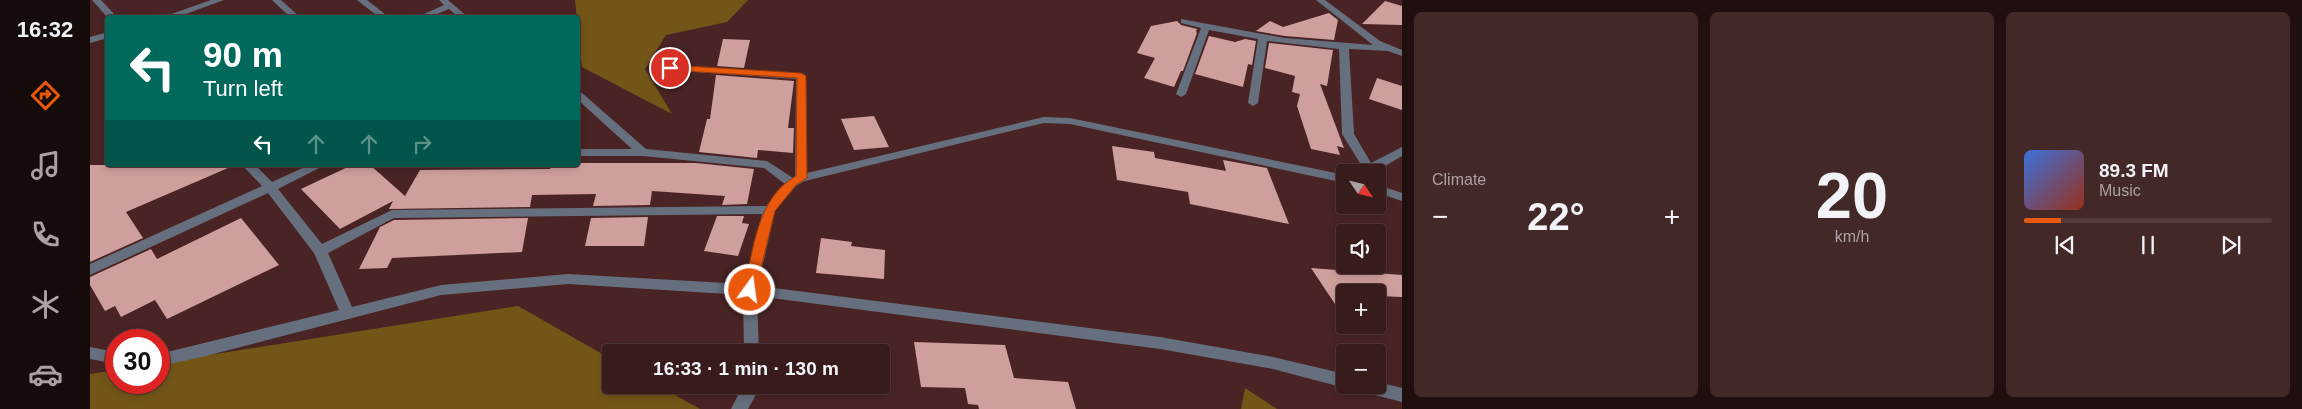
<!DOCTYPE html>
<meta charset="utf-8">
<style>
:root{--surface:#381b1b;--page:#432828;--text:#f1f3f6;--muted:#aba1a3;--line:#52393a;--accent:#ea580c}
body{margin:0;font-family:Arial,sans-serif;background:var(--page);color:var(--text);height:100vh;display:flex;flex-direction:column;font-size:19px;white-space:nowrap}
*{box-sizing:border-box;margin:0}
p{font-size:16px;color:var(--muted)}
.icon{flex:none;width:28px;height:28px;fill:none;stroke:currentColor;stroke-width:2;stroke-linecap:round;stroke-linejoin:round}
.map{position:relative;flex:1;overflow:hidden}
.details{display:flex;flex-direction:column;gap:12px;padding:12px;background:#1f0f0f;width:900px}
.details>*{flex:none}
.hud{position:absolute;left:15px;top:15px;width:475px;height:152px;border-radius:5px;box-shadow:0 2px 8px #0003,0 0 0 1px var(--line);background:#00695c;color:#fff;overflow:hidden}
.needle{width:32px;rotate:125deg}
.controls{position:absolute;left:1246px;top:164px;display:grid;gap:10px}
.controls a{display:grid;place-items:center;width:50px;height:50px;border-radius:5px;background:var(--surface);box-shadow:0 2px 8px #0003,0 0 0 1px var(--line);font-size:25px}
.speed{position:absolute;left:15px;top:329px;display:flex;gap:10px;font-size:25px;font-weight:700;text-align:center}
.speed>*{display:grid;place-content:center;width:65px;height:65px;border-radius:50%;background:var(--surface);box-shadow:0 2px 8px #0003,0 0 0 1px var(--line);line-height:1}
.speed .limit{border:8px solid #d22;background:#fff;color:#111}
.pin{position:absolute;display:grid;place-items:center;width:42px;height:42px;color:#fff;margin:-21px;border:2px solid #fff;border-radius:50%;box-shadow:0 1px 5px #0007}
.me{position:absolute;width:55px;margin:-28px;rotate:14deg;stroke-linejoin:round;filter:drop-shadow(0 0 4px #0008)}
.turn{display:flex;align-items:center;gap:18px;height:105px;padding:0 15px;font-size:22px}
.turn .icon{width:65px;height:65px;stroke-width:2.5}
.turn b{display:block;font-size:35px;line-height:42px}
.lanes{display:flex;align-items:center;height:48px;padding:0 15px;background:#0003;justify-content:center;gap:25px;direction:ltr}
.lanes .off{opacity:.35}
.big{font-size:38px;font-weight:600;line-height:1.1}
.details .tile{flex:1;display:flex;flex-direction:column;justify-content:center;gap:8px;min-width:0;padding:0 18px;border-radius:8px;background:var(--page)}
.details .dial{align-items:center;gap:0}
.dial b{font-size:65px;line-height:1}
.song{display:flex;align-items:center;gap:15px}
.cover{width:60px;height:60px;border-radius:8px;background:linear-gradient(135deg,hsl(220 70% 55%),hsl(10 70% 35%))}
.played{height:5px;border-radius:2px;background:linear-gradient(90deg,var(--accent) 15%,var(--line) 15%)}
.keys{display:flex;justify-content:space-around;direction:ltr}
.heat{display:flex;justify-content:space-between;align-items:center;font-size:28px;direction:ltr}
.details .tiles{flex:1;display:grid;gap:12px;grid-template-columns:repeat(3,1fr)}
.trip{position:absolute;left:512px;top:344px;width:288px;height:50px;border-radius:5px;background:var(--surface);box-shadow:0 2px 8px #0003,0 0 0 1px var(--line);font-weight:600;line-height:50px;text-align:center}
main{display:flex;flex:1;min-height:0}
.menu{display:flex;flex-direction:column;width:90px;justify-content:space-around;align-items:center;background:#160b0b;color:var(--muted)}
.menu .icon{width:35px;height:35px}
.menu .selected{color:var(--accent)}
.menu b{font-size:22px;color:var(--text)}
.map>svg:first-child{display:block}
.green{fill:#735617}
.building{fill:#cf9f9d}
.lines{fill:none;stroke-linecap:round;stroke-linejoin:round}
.minor{fill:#666f7e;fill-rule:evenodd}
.route{fill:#ea580c;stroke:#983908}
</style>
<main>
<nav class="menu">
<b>16:32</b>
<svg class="icon selected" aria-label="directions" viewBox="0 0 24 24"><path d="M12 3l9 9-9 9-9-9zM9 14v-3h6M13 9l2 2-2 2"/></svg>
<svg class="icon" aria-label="music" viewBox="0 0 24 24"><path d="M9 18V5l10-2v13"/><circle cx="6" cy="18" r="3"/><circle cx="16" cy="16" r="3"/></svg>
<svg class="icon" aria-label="phone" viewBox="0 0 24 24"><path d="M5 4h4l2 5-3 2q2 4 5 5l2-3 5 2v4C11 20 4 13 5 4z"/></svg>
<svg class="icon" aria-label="climate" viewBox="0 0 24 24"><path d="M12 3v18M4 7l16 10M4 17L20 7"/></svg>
<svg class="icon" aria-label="car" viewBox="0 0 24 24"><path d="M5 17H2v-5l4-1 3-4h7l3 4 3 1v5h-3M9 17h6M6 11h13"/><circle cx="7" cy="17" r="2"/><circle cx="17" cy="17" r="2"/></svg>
</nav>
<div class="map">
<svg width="1312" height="409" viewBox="0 0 1312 409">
<rect width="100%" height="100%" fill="#4a2424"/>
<!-- green -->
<g class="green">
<path d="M 485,0 L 658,0 L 637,22 L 576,35 L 555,69 L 582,114 L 492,67 Z"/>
<path d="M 428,306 L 521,359 L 521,385 L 567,385 L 610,409 L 0,409 L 0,374 L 26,370 L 26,382 L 69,382 L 69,363 Z"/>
<path d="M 1155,388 L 1187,409 L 1151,409 Z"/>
</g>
<!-- building -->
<g class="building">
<path d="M 1295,1 L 1312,6 L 1312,25 L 1272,24 Z"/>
<path d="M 1239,13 L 1248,20 L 1244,40 L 1195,36 L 1166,31 L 1180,21 L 1193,27 Z"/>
<path d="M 1087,21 L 1091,25 L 1107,29 L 1106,32 L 1107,33 L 1093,71 L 1091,71 L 1084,87 L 1054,78 L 1065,58 L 1047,53 L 1061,26 Z"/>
<path d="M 1119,36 L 1145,42 L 1155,39 L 1166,41 L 1162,65 L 1158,64 L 1153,87 L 1105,74 Z"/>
<path d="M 633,39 L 660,40 L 654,68 L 627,66 Z"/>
<path d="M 1179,43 L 1243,50 L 1237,86 L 1230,84 L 1254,148 L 1247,146 L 1250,155 L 1221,149 L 1207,106 L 1210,94 L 1202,92 L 1205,76 L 1175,68 Z"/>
<path d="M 626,75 L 704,81 L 698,128 L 704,128 L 703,153 L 668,150 L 667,158 L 609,152 L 617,119 L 620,119 Z"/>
<path d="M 1287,78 L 1312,86 L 1312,110 L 1279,99 Z"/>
<path d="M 784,116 L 799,147 L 764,150 L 751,119 Z"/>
<path d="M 1022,146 L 1064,152 L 1065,158 L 1136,171 L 1133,160 L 1177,168 L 1199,224 L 1100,204 L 1098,192 L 1027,180 Z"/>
<path d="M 488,163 L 606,163 L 664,169 L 657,204 L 632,205 L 635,196 L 562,191 L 560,205 L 503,206 L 506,194 L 442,195 L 440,207 L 299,209 L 303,201 L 250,229 L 211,189 L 262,165 L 280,165 L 315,196 L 330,170 L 460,169 L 462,165 L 488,165 Z"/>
<path d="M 0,165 L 145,165 L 36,212 L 53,238 L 0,262 Z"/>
<path d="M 627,216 L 654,216 L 652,223 L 659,224 L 648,256 L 614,251 Z"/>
<path d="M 558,217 L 554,246 L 495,246 L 501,218 Z"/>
<path d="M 151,218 L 189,265 L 77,319 L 65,300 L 31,317 L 25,306 L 15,311 L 0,285 L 0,277 L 61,249 L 67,259 Z"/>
<path d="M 438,218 L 432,252 L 302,258 L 297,268 L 269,269 L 290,227 L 304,220 Z"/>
<path d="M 731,238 L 762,242 L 761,246 L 795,250 L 794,279 L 726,273 Z"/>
<path d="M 1221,268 L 1312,275 L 1312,297 L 1288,296 L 1288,292 L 1255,292 L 1255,319 Z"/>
<path d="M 824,342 L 915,345 L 924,378 L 978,382 L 986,409 L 889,409 L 888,405 L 878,404 L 875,388 L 831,387 Z"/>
</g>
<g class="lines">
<!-- minor -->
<g class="minor">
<path d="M 2,0 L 11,0 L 28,18 L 18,18 Z"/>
<path d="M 121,0 L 134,0 L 85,18 L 70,18 Z"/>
<path d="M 182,0 L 191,0 L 211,18 L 201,18 Z"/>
<path d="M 267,0 L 277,0 L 300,18 L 290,18 Z"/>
<path d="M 349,0 L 358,0 L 379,18 L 369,18 L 359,9 L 338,18 L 325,18 L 354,5 Z"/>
<path d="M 1226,0 L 1235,0 L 1290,41 L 1312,50 L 1312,56 L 1298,51 L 1259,49 L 1264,134 L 1281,163 L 1312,147 L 1312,156 L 1285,172 L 1269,172 L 1273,168 L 1252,134 L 1249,49 L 1177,41 L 1168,103 L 1163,106 L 1158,103 L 1168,39 L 1119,30 L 1096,94 L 1091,97 L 1086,94 L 1111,28 L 1091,23 L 1091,19 L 1195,38 L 1283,45 Z"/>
<path d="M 18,32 L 18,38 L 0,43 L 0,37 Z"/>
<path d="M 580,65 L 715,74 L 717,173 L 954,117 L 980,118 L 1255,175 L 1255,183 L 980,124 L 954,123 L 715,181 L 706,186 L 685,211 L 668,286 L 1070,337 L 1183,357 L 1255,374 L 1255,385 L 1261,385 L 1255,388 L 1183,369 L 1070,349 L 667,296 L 669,352 L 654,352 L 653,295 L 478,284 L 351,295 L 112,357 L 69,366 L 69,354 L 249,310 L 224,253 L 178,193 L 0,275 L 0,264 L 172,186 L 152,165 L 165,165 L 182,182 L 219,165 L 235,165 L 188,189 L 232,244 L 302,210 L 676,206 L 695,184 L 674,168 L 553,156 L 488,156 L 488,149 L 542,149 L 488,100 L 488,92 L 492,93 L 556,149 L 677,161 L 703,178 L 705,176 L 706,79 L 577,70 L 575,68 ZM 672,214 L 654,284 L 478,274 L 351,285 L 262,307 L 238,253 L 304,218 Z"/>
<path d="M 1288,185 L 1312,193 L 1312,201 L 1288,193 Z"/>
<path d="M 0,347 L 26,352 L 26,364 L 0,359 Z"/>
<path d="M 1288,382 L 1312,388 L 1312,402 L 1266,390 L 1264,385 L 1288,385 Z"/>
<path d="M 653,385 L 669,385 L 669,389 L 658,409 L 641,409 Z"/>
</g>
</g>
<!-- route -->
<path class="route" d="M 580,65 L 711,73 L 716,76 L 717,178 L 706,185 L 685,211 L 665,293 L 655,293 L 654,290 C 663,251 667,197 706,176 L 707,78 L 577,70 L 577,66 Z"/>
</svg>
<div class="controls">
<a><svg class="needle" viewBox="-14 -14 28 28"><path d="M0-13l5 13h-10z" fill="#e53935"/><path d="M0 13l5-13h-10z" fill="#aba1a3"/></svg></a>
<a><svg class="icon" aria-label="sound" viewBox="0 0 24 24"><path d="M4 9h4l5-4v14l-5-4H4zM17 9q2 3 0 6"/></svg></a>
<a>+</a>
<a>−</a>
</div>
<div class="speed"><div class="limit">30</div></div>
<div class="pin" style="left:580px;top:68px;background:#d93025"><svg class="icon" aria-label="arrive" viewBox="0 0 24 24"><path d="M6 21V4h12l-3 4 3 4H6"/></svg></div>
<svg class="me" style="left:660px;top:290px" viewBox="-20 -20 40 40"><circle r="17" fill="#ea580c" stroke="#fff" stroke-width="3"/><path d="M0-11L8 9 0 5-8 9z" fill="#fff"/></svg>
<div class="trip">16:33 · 1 min · 130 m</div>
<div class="hud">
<div class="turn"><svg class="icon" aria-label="left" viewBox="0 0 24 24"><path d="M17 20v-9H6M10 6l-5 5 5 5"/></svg><div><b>90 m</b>Turn left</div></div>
<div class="lanes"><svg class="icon" aria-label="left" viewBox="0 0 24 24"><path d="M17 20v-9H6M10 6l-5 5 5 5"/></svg><svg class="icon off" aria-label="ahead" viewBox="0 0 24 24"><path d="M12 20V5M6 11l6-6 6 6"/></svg><svg class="icon off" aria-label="ahead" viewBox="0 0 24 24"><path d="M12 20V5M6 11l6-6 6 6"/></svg><svg class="icon off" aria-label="right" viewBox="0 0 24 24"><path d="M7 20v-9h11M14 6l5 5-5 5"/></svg></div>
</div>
</div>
<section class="details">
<div class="tiles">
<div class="tile"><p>Climate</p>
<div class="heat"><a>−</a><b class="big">22°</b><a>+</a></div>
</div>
<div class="tile dial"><b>20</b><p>km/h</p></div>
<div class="tile">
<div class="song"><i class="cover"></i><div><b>89.3 FM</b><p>Music</p></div></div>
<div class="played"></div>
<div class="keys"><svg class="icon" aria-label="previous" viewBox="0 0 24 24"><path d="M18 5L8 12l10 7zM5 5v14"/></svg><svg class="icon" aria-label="pause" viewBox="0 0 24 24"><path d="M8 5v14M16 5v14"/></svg><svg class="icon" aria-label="next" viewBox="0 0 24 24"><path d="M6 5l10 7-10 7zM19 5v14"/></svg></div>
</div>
</div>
</section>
</main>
